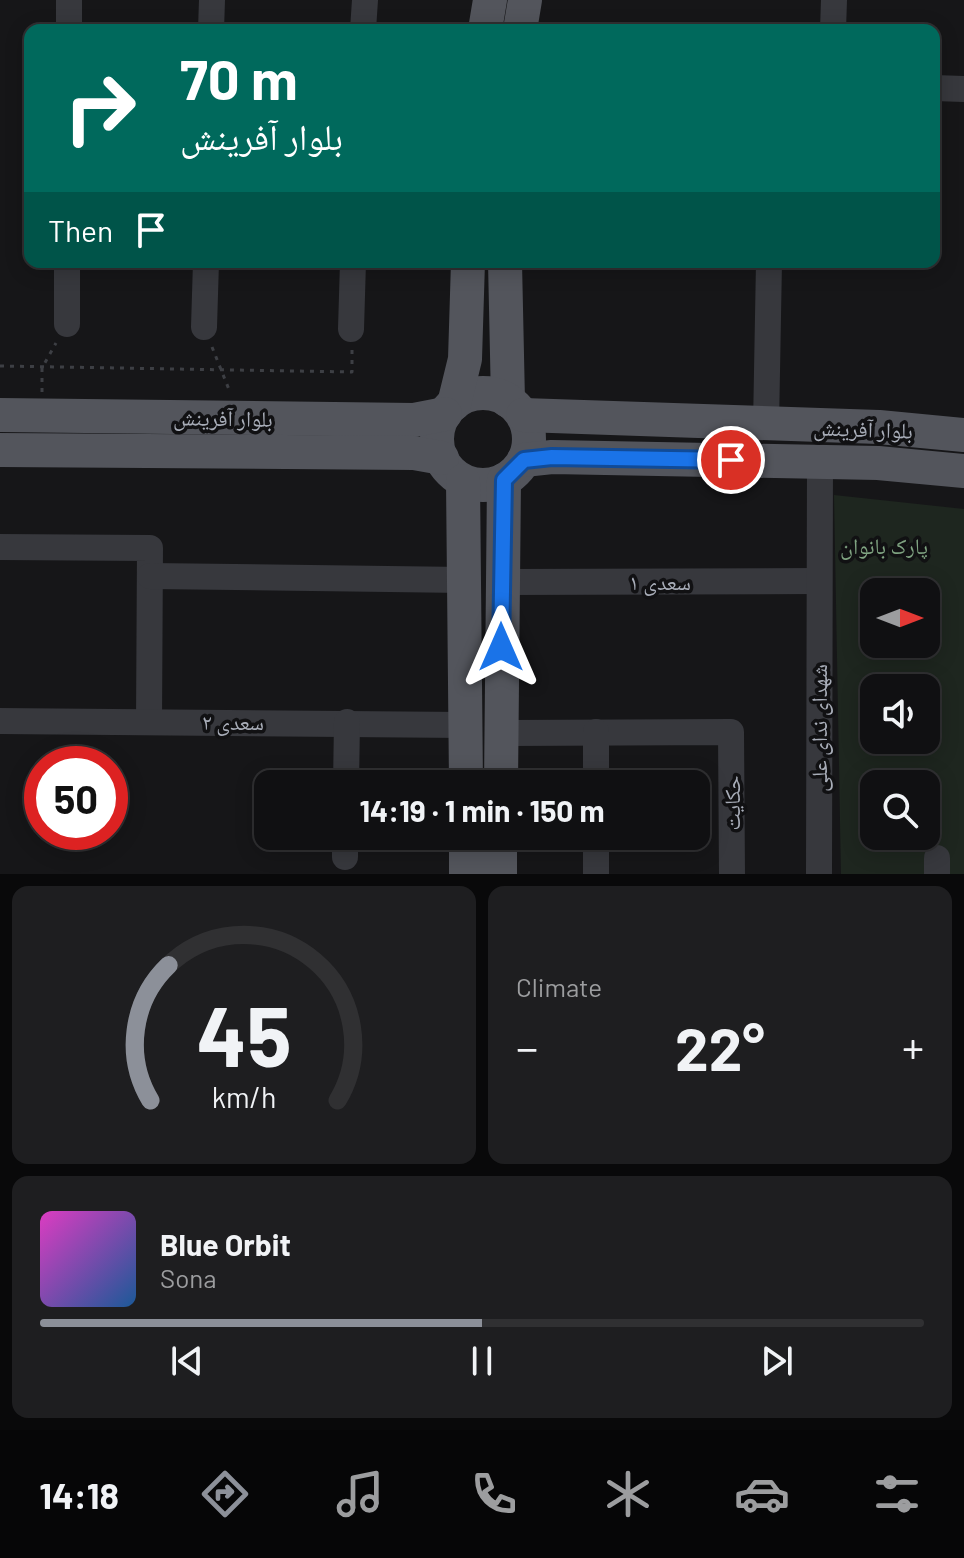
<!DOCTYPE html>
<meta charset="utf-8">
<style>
:root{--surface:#101012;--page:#1e1e20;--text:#f1f3f6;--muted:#9c9d9f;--line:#303032;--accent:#8c9099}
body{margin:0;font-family:Barlow,"Noto Naskh Arabic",sans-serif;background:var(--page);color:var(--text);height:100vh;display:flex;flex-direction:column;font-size:30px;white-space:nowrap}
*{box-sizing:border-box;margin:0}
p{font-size:26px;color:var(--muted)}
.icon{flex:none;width:44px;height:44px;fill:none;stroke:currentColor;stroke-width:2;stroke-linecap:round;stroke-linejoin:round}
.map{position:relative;height:874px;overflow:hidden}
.panel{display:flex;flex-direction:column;gap:12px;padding:12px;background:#09090a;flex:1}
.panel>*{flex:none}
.guide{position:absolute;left:24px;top:24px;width:916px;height:244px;border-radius:16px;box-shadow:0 4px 20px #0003,0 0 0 2px var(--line);background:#00695c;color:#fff;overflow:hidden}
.needle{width:52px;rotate:90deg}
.buttons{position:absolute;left:860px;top:578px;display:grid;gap:16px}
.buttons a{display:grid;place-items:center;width:80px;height:80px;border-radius:16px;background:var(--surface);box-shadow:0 4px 20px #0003,0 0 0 2px var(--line);font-size:40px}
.speed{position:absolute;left:24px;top:746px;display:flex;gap:16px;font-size:40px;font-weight:700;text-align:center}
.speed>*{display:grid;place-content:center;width:104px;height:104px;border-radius:50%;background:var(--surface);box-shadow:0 4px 20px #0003,0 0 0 2px var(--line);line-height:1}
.speed .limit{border:12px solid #d22;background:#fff;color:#111}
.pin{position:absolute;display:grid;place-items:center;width:68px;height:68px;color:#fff;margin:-34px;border:4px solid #fff;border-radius:50%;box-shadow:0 2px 8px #0007}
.me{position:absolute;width:88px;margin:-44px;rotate:0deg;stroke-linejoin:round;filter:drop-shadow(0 0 6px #0008)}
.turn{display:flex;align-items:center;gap:28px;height:168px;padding:0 24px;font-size:36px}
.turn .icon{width:104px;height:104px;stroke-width:2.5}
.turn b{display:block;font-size:56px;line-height:68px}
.then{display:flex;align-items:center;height:76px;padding:0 24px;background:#0003;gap:16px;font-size:30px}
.big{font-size:60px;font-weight:700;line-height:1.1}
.panel .card{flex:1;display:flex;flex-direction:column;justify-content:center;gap:12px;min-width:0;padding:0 28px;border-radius:16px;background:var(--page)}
.panel .dial{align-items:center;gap:0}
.dial svg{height:208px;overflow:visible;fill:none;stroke:var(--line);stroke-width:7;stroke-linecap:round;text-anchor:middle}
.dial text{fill:var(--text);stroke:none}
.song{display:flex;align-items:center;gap:24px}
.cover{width:96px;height:96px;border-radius:12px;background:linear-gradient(135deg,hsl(310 70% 55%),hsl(210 70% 35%))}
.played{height:8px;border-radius:4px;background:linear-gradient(90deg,var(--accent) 50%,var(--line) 50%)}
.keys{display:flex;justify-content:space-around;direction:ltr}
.heat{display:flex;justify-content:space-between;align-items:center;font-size:44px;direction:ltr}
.panel .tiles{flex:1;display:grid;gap:12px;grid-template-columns:1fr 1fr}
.card:last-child{grid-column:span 2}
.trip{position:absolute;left:254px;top:770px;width:456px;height:80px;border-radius:16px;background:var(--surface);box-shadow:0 4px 20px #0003,0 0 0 2px var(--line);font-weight:700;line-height:80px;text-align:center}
.dock{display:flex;height:128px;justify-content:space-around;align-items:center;background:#060607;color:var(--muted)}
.dock .icon{width:56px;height:56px}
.dock .current{color:var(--accent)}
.dock b{font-size:36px;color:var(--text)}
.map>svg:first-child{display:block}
.green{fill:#1e261f;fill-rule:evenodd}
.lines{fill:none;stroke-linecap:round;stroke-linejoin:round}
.path{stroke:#3d3f44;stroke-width:3;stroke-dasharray:4 6;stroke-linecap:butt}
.minor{stroke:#37383d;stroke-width:26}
.major{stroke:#53555c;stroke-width:34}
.route-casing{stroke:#114b97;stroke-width:20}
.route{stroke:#1a73e8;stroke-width:14}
.labels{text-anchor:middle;stroke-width:7;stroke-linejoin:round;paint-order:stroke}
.street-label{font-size:22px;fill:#a8adb8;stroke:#111113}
.park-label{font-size:22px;fill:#7fa381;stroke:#111113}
</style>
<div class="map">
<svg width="964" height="874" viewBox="0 0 964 874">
<rect width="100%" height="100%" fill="#161618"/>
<!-- green -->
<path class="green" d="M 834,495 L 964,509 L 964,874 L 841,874 ZM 874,592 L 926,592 L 926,644 L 874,644 ZM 874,688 L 926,688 L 926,740 L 874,740 ZM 874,784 L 926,784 L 926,836 L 874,836 Z"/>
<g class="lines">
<!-- path -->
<g class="path">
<path d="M 212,347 L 230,392"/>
<path d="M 0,366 L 352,372 L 352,349"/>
<path d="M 42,392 L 42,368 L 56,343"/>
</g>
<!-- minor -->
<g class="minor">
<path d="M 69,30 L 69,0"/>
<path d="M 211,30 L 212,0"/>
<path d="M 363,30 L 365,0"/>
<path d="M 833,30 L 834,0"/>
<path d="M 934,88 L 964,89"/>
<path d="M 67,324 L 67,262"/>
<path d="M 204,327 L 206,262"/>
<path d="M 351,329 L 353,262"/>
<path d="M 766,426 L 769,262"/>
<path d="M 0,547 L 150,548 L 149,722"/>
<path d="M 150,576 L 465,580"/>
<path d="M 501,582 L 819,581"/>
<path d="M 0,721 L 465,725"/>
<path d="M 501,733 L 731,732 L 732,874"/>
<path d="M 346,784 L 347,722"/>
<path d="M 596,784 L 596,732"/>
<path d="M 345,857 L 345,836"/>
<path d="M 596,874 L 596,836"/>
<path d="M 819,874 L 820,462"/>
<path d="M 937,874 L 937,858"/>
</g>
<!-- major -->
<g class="major">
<path d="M 485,30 L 490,0"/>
<path d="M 520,30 L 525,0"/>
<path d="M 505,262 L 508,401"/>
<circle cx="483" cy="439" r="46"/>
<path d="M 454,404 L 465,359 L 468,262"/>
<path d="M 0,415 L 414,420 L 445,414"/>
<path d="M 523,415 L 879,427 L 964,435"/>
<path d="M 0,450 L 414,453 L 442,458"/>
<path d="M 524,460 L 552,457 L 878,463 L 964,471"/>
<path d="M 463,481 L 466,784"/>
<path d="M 501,784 L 504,480"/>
<path d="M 466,836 L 466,874"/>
<path d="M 500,874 L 500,836"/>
</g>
</g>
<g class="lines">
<defs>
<path id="route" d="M 501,647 L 504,480 L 524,460 L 552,457 L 731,460"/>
</defs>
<!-- route casing -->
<use href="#route" class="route-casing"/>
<!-- route -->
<use href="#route" class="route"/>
</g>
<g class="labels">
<!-- street labels -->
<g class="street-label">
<text transform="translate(223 418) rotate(1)" y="8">بلوار آفرینش</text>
<text transform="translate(863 429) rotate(2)" y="8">بلوار آفرینش</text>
<text x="660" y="590">سعدی ۱</text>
<text x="233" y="730">سعدی ۲</text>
<text transform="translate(819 728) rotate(-90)" y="8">شهدای ندای علی</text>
<text transform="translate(732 803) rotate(-90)" y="8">حکایت</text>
</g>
<!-- park labels -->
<g class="park-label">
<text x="884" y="554">پارک بانوان</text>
</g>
</g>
</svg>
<div class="buttons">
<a><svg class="needle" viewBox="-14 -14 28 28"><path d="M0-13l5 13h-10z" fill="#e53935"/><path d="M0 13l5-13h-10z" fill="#9c9d9f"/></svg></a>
<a><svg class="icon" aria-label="sound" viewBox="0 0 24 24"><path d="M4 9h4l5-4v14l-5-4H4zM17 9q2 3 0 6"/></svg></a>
<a><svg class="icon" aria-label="search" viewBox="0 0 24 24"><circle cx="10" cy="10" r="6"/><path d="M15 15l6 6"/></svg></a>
</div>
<div class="speed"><div class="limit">50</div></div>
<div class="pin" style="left:731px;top:460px;background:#d93025"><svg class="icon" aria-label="arrive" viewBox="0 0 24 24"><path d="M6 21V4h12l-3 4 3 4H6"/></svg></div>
<svg class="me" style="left:501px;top:647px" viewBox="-20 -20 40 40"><path d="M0-17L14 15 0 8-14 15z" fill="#1a73e8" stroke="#fff" stroke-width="4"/></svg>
<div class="trip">14:19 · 1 min · 150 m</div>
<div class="guide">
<div class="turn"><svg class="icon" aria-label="right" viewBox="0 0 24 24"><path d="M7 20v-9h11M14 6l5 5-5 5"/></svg><div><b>70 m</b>بلوار آفرینش</div></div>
<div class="then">Then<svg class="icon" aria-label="arrive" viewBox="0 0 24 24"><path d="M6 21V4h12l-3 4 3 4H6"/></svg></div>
</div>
</div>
<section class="panel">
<div class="tiles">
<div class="card dial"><svg viewBox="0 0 100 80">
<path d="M14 69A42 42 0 1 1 86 69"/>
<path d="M14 69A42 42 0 0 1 21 17" stroke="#8c9099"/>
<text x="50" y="56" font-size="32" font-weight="700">45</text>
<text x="50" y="72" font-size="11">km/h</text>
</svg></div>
<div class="card"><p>Climate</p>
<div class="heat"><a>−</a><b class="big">22°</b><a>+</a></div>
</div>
<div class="card">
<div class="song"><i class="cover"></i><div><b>Blue Orbit</b><p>Sona</p></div></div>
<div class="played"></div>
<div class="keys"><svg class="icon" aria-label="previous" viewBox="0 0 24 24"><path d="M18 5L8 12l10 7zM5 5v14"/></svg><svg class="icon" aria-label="pause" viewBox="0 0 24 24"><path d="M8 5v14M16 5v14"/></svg><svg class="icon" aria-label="next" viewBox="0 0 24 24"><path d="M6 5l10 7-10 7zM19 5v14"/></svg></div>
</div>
</div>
</section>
<nav class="dock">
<b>14:18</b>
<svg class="icon current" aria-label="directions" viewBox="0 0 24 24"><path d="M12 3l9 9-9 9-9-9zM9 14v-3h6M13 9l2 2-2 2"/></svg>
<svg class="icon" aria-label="music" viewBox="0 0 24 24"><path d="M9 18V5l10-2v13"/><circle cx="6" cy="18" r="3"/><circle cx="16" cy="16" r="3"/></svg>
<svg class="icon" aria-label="phone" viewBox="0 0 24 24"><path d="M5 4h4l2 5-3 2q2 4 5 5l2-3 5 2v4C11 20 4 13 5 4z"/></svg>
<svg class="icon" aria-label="climate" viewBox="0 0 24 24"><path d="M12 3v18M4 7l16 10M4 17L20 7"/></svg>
<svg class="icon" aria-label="car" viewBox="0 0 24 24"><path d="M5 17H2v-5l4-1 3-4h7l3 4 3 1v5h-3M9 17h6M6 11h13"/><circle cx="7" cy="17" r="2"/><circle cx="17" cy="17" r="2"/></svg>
<svg class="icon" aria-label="filters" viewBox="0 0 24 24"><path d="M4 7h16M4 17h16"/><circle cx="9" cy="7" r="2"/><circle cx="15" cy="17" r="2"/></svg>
</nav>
